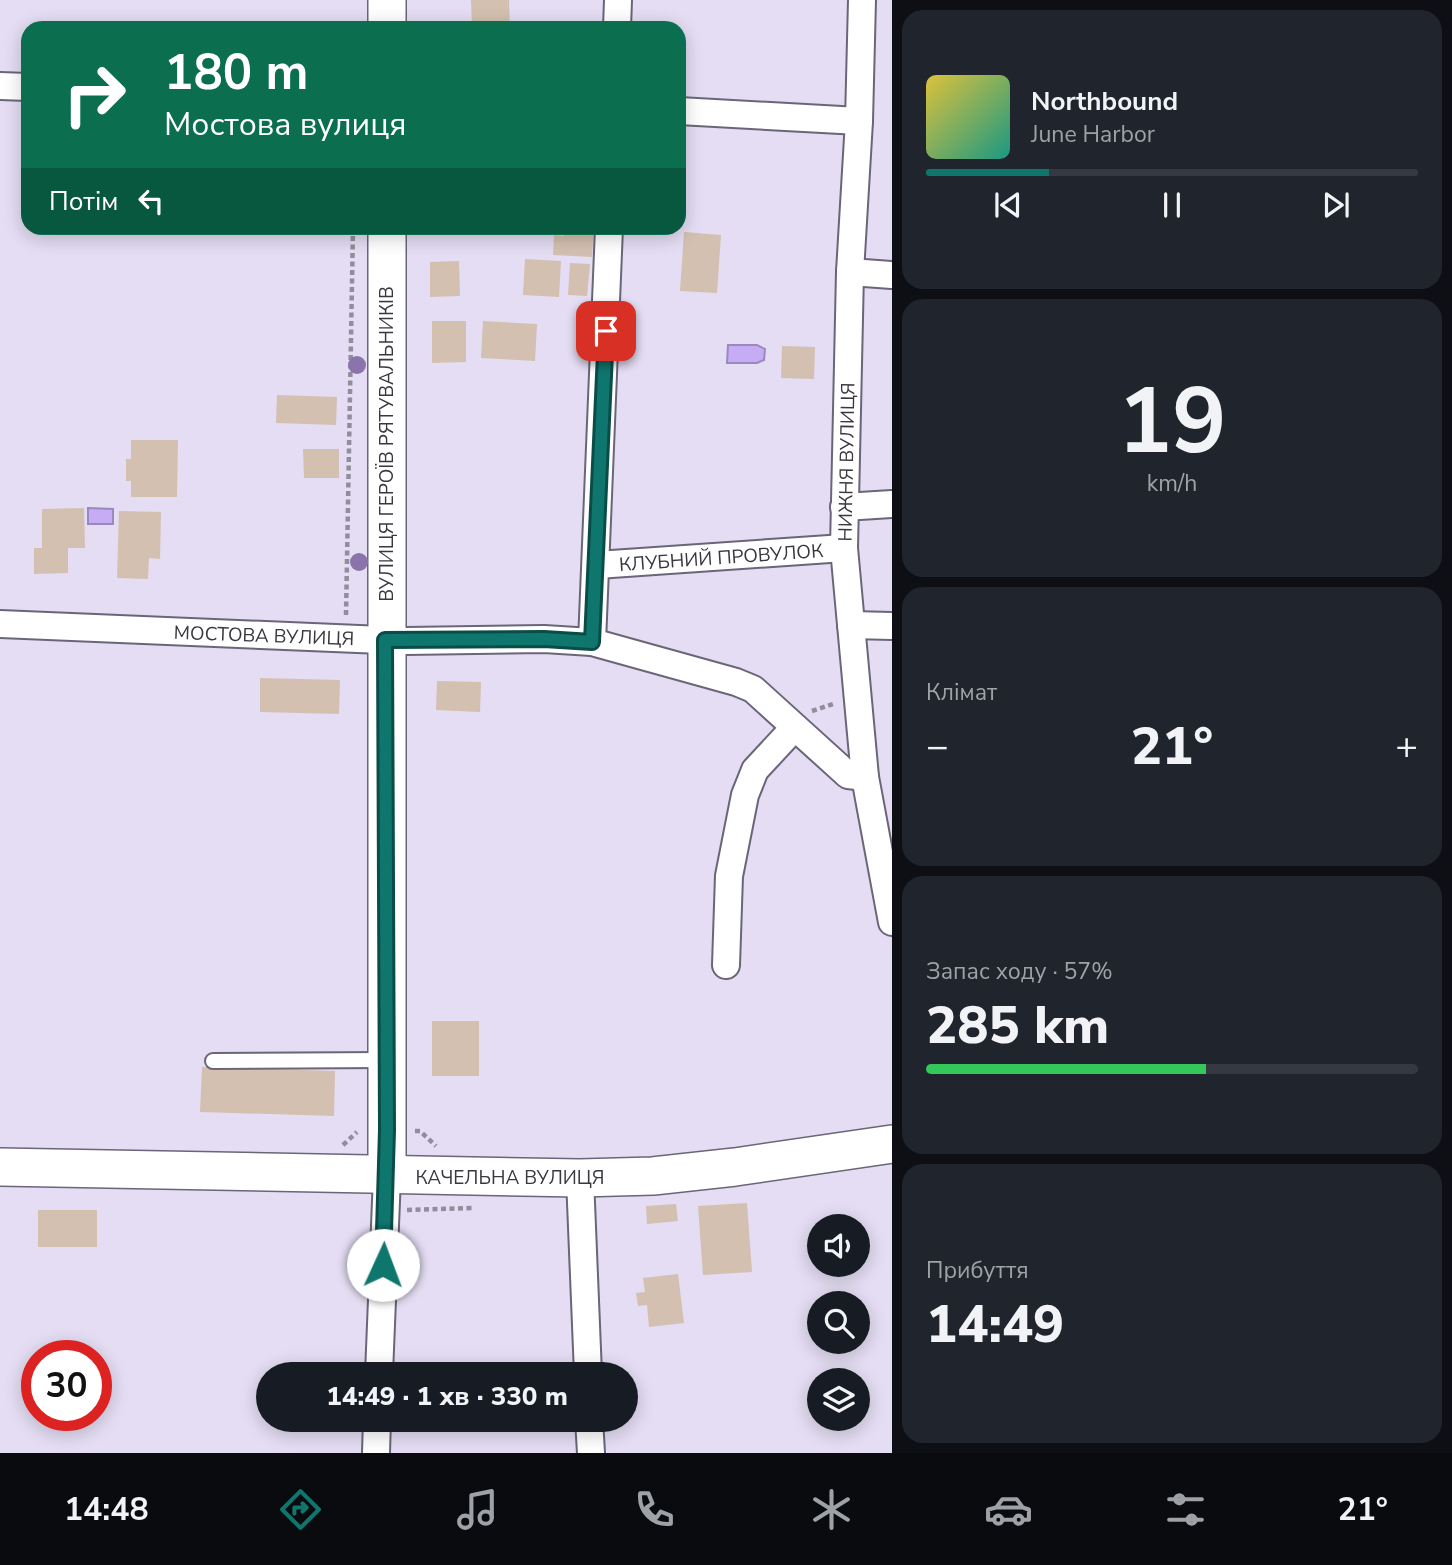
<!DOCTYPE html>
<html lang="uk">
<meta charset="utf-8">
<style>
:root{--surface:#171b24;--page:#20242c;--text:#f1f3f6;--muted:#9ea1a6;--line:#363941;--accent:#0f766e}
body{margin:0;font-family:"Nunito Sans",sans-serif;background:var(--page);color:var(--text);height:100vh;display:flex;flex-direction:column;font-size:26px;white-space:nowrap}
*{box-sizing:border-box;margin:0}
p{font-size:23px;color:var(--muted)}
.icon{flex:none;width:38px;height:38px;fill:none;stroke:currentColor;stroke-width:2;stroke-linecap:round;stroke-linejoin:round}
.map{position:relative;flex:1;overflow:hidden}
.sheet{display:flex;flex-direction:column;gap:10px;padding:10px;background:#0d0f14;width:560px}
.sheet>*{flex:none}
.guide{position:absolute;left:21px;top:21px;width:665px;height:214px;border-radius:21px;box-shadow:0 4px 18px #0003;background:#0b6e4f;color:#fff;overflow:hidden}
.tools{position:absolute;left:807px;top:1214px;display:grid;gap:14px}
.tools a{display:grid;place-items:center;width:63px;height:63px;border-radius:50%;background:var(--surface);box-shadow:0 4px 18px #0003;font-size:35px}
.speed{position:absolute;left:21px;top:1340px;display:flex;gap:14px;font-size:35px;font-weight:700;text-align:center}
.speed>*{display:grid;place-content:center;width:91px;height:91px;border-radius:50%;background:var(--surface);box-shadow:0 4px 18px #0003;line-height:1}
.speed .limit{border:10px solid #d22;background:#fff;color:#111}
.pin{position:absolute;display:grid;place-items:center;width:60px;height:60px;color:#fff;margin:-30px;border-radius:14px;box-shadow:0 4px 10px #0006}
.me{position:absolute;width:77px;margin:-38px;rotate:2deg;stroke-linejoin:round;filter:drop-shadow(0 0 5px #0008)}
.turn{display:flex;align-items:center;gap:24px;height:147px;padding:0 28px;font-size:32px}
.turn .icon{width:91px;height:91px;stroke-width:2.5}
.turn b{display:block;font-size:49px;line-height:60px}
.then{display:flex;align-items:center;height:66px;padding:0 28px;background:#0003;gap:14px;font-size:26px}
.big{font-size:52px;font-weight:800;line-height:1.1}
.sheet .card{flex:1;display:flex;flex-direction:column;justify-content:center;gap:10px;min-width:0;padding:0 24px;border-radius:21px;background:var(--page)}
.sheet .dial{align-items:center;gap:0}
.dial b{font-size:91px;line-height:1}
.song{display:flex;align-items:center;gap:21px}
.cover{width:84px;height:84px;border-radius:10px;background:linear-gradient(135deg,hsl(50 70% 55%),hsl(170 70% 35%))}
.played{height:7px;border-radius:4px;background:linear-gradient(90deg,var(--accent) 25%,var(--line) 25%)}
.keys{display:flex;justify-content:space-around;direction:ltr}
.heat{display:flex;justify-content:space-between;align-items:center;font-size:38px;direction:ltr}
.charge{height:10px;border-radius:5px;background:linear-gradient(90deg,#34c759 57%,var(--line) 0)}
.trip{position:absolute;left:256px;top:1362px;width:382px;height:70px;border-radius:35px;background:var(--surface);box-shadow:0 4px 18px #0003;font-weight:800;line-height:70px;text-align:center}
.menu{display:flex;height:112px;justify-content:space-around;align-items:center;background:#090b0e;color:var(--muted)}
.menu .icon{width:49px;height:49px}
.menu .on{color:var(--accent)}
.menu b{font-size:32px;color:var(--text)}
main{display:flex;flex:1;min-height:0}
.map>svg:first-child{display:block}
.water{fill:#c5acf4;stroke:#9b89be;stroke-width:2}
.building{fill:#d3c0b0}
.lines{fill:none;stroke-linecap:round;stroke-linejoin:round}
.lane-casing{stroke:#6b6578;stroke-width:18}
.street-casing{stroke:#6b6578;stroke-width:30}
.secondary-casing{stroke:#6b6578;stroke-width:40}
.path{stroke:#928d9c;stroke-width:4.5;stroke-dasharray:5 3.5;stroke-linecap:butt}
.lane{stroke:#fff;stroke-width:14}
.street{stroke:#fff;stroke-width:26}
.secondary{stroke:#fff;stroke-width:37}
.tree{fill:#8b74ab}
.route-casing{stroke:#0a4d48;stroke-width:18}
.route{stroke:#0f766e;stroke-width:12}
.labels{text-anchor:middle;stroke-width:5;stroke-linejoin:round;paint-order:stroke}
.street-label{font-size:19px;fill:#3a373f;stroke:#fff}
</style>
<main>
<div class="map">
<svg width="892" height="1453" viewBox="0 0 892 1453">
<rect width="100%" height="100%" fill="#e4ddf3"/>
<!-- water -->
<g class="water">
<path d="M 728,345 L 757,345 L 765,349 L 764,360 L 757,363 L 727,363 Z"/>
<path d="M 88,508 L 113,509 L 113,524 L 88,524 Z"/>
</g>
<!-- building -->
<g class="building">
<path d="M 471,0 L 509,0 L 510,28 L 472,28 Z"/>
<path d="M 202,228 L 242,228 L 242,233 L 202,232 Z"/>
<path d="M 281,228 L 336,228 L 336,234 L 281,233 Z"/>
<path d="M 564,228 L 594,228 L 592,257 L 553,255 L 554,235 L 564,236 Z"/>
<path d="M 684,232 L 721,235 L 717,293 L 680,291 Z"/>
<path d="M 525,259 L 561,261 L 559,297 L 523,295 Z"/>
<path d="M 459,261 L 460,296 L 430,297 L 430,262 Z"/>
<path d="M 570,263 L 590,264 L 587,296 L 568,295 Z"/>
<path d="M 432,321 L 466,321 L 466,362 L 432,363 Z"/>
<path d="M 483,321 L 537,324 L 535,361 L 481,358 Z"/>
<path d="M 782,346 L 815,347 L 814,379 L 781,378 Z"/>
<path d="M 277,395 L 337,397 L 336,425 L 276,423 Z"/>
<path d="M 131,440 L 178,440 L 177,497 L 131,497 L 131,481 L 126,481 L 126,459 L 131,459 Z"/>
<path d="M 303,449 L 339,449 L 339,478 L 304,478 Z"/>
<path d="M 84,508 L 85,548 L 68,548 L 68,573 L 34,574 L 34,548 L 42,548 L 42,509 Z"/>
<path d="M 119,511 L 161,512 L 160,559 L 149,558 L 148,579 L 117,578 Z"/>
<path d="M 260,678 L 340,680 L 339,714 L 260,712 Z"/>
<path d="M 437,681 L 481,682 L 480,712 L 436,710 Z"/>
<rect x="432" y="1021" width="47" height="55"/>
<path d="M 202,1067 L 335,1071 L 334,1116 L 200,1112 Z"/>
<path d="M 747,1203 L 752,1272 L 703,1275 L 698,1206 Z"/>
<path d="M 676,1204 L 678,1221 L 647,1224 L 646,1206 Z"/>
<rect x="38" y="1210" width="59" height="37"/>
<path d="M 678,1274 L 684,1323 L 649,1327 L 647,1305 L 638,1306 L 636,1293 L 645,1292 L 643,1278 Z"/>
</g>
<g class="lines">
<defs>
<path id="lane" d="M 213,1061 L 386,1060"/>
<g id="street">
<path d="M 862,0 L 859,121 L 850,272 L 844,548 L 865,777 L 892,922"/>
<path d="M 617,28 L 618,0"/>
<path d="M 0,86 L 28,87"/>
<path d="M 679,111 L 859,121"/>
<path d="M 850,272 L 892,275"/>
<path d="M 844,507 L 892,504"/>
<path d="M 597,565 L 844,548"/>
<path d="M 0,624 L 406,641 L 544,639 L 592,642 L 736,682 L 753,689 L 848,775 L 865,777"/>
<path d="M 851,625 L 892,626"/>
<path d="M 592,642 L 609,228"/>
<path d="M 726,965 L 729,876 L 745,795 L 755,770 L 794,728"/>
<path d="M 580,1178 L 588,1374"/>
<path d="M 379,1374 L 387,1176"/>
<path d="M 589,1419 L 591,1453"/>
<path d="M 376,1453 L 377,1419"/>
</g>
<g id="secondary">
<path d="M 387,28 L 387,0"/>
<path d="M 0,1167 L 580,1178 L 653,1176 L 735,1167 L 892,1144"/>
<path d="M 387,1176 L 387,228"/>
</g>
</defs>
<!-- lane casing -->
<use href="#lane" class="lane-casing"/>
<!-- street casing -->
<use href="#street" class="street-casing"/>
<!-- secondary casing -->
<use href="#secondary" class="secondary-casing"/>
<!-- path -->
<g class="path">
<path d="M 346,615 L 353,228"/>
<path d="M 812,711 L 836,703"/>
<path d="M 415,1131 L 420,1131 L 436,1146"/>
<path d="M 343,1145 L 357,1132"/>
<path d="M 407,1210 L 475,1208"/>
</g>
<!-- lane -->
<use href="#lane" class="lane"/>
<!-- street -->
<use href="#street" class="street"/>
<!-- secondary -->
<use href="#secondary" class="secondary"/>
</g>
<!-- trees -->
<g class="tree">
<circle cx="357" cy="365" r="9"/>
<circle cx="359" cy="562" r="9"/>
</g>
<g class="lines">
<defs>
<path id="route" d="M 383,1265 L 387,1130 L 385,640 L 544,639 L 592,642 L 606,331"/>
</defs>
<!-- route casing -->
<use href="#route" class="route-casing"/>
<!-- route -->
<use href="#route" class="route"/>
</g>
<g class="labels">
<!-- street labels -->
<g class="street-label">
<text transform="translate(386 444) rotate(-90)" y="7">ВУЛИЦЯ ГЕРОЇВ РЯТУВАЛЬНИКІВ</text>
<text transform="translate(846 462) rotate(-89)" y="7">НИЖНЯ ВУЛИЦЯ</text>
<text transform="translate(721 557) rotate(-4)" y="7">КЛУБНИЙ ПРОВУЛОК</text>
<text transform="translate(264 635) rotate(2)" y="7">МОСТОВА ВУЛИЦЯ</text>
<text x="510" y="1184">КАЧЕЛЬНА ВУЛИЦЯ</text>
</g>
</g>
</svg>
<div class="tools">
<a><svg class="icon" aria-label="sound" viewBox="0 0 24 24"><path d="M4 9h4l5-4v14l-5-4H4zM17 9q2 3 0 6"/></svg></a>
<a><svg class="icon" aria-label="search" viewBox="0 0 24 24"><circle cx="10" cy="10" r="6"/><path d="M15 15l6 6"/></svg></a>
<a><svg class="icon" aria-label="layers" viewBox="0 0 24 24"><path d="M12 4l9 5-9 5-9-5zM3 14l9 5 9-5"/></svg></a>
</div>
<div class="speed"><div class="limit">30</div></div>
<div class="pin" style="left:606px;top:331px;background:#d93025"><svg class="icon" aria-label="arrive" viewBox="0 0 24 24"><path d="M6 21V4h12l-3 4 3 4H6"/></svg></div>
<svg class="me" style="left:383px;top:1265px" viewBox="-20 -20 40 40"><circle r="19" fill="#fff"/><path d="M0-13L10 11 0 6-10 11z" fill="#0f766e"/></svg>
<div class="trip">14:49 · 1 хв · 330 m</div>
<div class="guide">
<div class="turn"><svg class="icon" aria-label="right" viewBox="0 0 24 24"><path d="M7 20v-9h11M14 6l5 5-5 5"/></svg><div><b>180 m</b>Мостова вулиця</div></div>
<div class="then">Потім<svg class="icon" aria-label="left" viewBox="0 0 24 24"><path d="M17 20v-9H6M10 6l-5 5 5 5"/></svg></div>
</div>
</div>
<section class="sheet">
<div class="card">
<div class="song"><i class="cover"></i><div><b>Northbound</b><p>June Harbor</p></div></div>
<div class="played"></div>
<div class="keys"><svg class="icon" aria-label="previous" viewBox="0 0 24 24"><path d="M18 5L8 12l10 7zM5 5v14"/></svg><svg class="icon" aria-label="pause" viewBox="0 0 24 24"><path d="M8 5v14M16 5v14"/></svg><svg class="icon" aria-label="next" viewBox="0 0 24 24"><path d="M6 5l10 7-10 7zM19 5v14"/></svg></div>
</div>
<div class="card dial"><b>19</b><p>km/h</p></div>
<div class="card"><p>Клімат</p>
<div class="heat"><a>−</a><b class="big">21°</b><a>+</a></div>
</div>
<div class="card"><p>Запас ходу · 57%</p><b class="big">285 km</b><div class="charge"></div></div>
<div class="card"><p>Прибуття</p><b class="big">14:49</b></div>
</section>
</main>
<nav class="menu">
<b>14:48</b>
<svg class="icon on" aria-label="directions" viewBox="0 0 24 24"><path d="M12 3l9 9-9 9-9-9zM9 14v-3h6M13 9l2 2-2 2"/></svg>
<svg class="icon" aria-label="music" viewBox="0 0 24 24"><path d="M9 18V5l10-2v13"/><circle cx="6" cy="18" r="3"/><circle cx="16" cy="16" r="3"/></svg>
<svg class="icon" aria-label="phone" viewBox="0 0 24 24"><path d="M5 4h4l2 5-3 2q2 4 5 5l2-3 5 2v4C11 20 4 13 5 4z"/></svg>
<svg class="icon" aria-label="climate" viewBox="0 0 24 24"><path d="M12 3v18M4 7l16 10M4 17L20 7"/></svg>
<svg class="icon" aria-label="car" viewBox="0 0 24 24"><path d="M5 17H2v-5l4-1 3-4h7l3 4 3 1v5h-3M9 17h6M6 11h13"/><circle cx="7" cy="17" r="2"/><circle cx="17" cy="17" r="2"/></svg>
<svg class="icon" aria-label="filters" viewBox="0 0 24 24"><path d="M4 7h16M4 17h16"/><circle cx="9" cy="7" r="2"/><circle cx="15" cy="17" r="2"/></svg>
<b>21°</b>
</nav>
